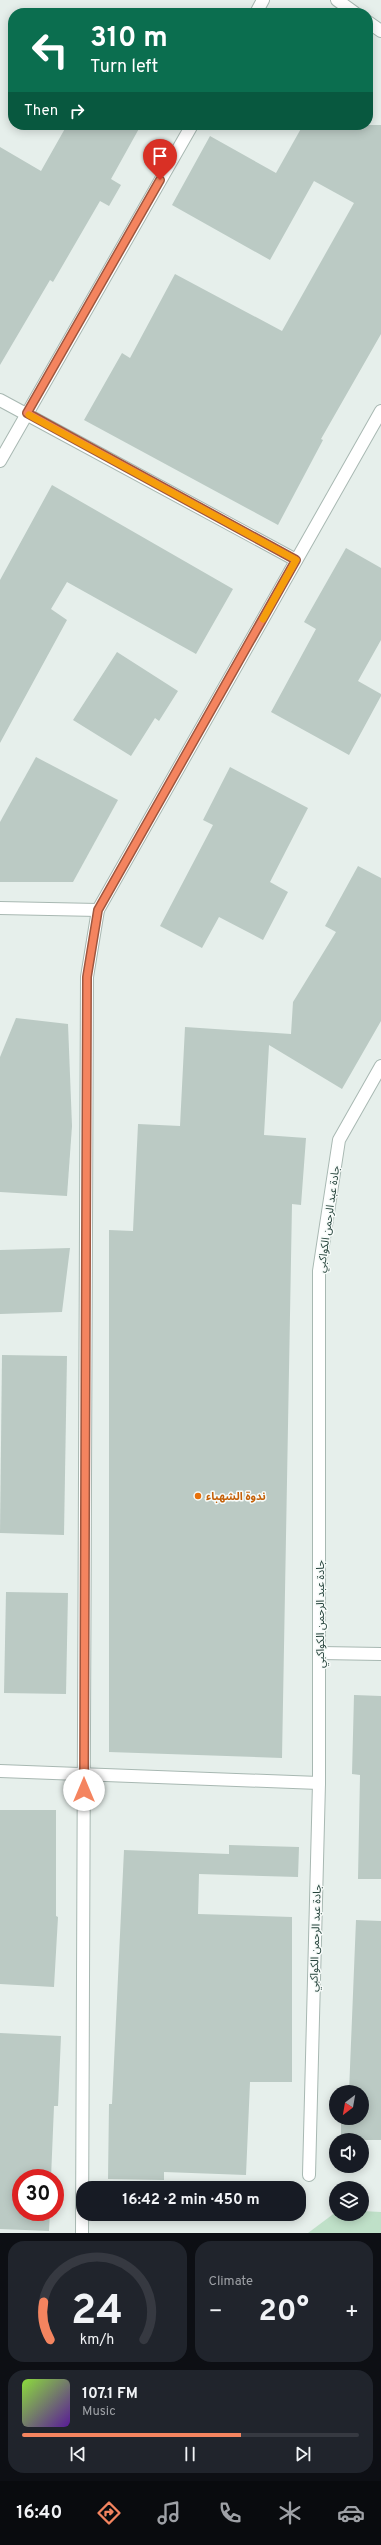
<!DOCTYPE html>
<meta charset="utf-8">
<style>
:root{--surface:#171b24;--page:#20242c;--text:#f1f3f6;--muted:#9ea1a6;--line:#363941;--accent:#f4845f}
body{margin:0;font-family:Overpass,"Noto Sans Arabic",sans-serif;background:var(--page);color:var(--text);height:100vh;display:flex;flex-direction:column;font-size:15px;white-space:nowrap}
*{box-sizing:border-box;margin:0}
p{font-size:13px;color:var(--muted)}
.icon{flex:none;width:22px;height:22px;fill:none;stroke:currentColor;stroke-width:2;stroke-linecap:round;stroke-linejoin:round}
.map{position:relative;height:2233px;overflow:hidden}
.details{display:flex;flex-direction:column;gap:8px;padding:8px;background:#0d0f14;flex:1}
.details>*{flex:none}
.top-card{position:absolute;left:8px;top:8px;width:365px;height:122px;border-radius:16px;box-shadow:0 2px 10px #0003;background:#0b6e4f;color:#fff;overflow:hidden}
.needle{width:26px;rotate:211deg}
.controls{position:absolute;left:329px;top:2085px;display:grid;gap:8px}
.controls a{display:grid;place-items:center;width:40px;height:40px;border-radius:50%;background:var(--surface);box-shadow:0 2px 10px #0003;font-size:20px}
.speed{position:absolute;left:12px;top:2169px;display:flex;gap:8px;font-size:20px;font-weight:700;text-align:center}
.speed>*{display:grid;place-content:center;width:52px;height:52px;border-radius:50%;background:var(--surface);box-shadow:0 2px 10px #0003;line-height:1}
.speed .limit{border:6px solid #d22;background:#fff;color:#111}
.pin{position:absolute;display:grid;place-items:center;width:34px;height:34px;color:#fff;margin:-41px -17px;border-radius:50% 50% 50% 0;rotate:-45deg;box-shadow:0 0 4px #0007}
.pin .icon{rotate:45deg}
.me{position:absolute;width:44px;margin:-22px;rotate:0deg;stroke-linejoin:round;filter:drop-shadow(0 0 3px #0008)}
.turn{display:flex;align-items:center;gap:14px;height:84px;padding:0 16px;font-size:18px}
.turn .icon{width:52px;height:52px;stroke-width:2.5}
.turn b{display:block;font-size:28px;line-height:34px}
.then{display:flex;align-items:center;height:38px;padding:0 16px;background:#0003;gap:8px;font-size:15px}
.big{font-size:30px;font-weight:700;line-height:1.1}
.details .widget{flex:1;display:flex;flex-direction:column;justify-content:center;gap:6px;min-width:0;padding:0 14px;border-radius:16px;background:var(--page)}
.details .dial{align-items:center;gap:0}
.dial svg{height:104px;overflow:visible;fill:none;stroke:var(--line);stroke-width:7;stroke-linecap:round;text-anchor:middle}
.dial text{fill:var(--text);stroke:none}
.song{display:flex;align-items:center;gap:12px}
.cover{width:48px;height:48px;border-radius:6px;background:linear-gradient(135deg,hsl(90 70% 55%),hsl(270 70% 35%))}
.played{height:4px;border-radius:2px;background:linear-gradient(90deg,var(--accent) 65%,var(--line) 65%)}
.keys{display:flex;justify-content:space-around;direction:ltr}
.heat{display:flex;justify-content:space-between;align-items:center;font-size:22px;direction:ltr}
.details .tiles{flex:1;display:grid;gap:8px;grid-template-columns:1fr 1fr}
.widget:last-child{grid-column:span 2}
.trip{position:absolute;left:76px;top:2181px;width:230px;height:40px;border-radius:16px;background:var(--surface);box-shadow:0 2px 10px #0003;font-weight:700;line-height:40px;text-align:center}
.dock{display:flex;height:64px;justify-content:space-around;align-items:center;background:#090b0e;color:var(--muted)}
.dock .icon{width:28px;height:28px}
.dock .on{color:var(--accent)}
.dock b{font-size:18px;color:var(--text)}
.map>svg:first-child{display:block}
.green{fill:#bfe0c8}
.building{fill:#bbcac4}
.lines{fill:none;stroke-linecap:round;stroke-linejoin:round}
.minor-casing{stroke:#a8b8b2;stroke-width:14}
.minor{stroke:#fff;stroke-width:12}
.route-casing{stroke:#9f563e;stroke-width:10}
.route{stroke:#f4845f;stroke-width:7}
.slow{stroke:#f59e0b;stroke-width:7}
.food-dot{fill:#e8710a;stroke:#f7fbf9;stroke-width:1.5}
.labels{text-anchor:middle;stroke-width:3;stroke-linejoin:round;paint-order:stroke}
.street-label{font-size:11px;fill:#24423a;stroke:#f7fbf9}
.food-label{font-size:11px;font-weight:bold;fill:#c56008;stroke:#f7fbf9;text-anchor:start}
</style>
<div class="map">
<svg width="381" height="2233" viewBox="0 0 381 2233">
<rect width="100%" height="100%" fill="#e6efeb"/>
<!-- green -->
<path class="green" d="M 362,2211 L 381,2212 L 381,2233 L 308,2233 L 336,2212 L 336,2214 L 362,2214 Z"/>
<!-- building -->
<g class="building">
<path d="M 67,125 L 141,125 L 111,179 L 121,185 L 109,206 L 100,201 L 53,282 L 50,280 L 0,365 L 0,147 L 41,171 Z"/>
<path d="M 303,125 L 381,125 L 381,334 L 321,439 L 323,440 L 278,525 L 84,420 L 122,353 L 130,358 L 175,274 L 282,331 L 354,203 L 314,181 L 270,260 L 172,205 L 210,136 L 276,173 Z"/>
<path d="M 52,485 L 233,589 L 196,654 L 67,582 L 51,609 L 67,620 L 0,743 L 0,580 Z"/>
<path d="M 346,548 L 381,568 L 381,640 L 358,681 L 381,694 L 381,696 L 349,755 L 271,712 L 316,629 L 304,622 Z"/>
<path d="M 117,652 L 178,691 L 159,721 L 155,718 L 131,756 L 73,720 Z"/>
<path d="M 36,757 L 118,800 L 73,882 L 0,882 L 0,822 Z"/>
<path d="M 230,767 L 308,808 L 270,882 L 288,892 L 263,940 L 219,917 L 202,948 L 160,926 L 213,825 L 203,820 Z"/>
<path d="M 358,866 L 381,878 L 381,1021 L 342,1089 L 269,1045 L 264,1135 L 306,1138 L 301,1205 L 292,1204 L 282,1758 L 109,1752 L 109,1230 L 133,1231 L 138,1124 L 180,1126 L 185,1027 L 291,1034 L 293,1002 L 336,932 L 325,926 Z"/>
<path d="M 16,1018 L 68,1024 L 72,1126 L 67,1196 L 0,1192 L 0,1057 Z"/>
<path d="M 70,1248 L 62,1312 L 0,1314 L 0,1250 Z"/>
<path d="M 2,1355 L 67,1356 L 64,1535 L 0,1533 Z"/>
<path d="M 6,1592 L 68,1593 L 66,1694 L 4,1693 Z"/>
<path d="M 354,1695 L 381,1696 L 381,1879 L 358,1879 L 360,1775 L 352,1774 Z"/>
<path d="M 0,1810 L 56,1810 L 56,1916 L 58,1917 L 54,1987 L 0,1984 Z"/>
<path d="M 229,1845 L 299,1847 L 298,1877 L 199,1874 L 198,1914 L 292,1917 L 292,2082 L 250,2082 L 246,2175 L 164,2172 L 164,2180 L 108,2179 L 109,2104 L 112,2104 L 124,1850 L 229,1854 Z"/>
<path d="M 356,1920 L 381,1921 L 381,2140 L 341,2140 L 341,2118 L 362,2118 L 362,2092 L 349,2092 Z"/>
<path d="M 0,2033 L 61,2036 L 58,2106 L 54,2106 L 51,2178 L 21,2178 L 21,2212 L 50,2212 L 49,2231 L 0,2229 Z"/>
</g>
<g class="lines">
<defs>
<g id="minor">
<path d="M 337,0 L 355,13"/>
<path d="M 256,13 L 263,0"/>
<path d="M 368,22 L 381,31"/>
<path d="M 0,400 L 296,560"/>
<path d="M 0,461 L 192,125"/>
<path d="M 0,908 L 98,910"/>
<path d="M 321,1653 L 381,1654"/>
<path d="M 0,1771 L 319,1783"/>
<path d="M 309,2175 L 319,1783 L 319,1271 L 339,1140 L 381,1066"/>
<path d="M 82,2233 L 87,977 L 98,910 L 381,411"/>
</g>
</defs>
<!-- minor casing -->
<use href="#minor" class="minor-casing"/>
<!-- minor -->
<use href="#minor" class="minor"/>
</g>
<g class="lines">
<defs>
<path id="route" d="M 84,1790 L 87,977 L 98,910 L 296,560 L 27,413 L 160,180"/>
</defs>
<!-- route casing -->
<use href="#route" class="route-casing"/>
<!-- route -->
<use href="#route" class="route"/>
<!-- slow -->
<path class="slow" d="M 29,415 L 296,560 L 263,619"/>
</g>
<!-- markers -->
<circle class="food-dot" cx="198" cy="1496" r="4"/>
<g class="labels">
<!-- street labels -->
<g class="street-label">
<text transform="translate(328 1219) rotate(-82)" y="4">جادة عبد الرحمن الكواكبي</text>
<text transform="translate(320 1614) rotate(-90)" y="4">جادة عبد الرحمن الكواكبي</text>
<text transform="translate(315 1938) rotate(-88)" y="4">جادة عبد الرحمن الكواكبي</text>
</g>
<!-- food labels -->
<g class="food-label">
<text x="206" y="1500">ندوة الشهباء</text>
</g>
</g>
</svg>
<div class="controls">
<a><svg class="needle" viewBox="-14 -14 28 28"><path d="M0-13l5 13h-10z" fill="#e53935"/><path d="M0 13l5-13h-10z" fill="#9ea1a6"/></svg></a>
<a><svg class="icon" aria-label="sound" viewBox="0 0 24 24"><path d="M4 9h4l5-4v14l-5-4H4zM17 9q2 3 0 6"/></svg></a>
<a><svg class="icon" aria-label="layers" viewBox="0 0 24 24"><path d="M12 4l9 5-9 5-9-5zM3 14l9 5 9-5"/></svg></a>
</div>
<div class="speed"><div class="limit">30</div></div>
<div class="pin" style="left:160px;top:180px;background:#d93025"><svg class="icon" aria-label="arrive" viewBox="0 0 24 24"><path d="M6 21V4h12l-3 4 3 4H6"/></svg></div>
<svg class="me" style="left:84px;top:1790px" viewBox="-20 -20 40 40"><circle r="19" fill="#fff"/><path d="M0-13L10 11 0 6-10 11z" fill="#f4845f"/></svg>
<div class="trip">16:42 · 2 min · 450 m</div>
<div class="top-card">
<div class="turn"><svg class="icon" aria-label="left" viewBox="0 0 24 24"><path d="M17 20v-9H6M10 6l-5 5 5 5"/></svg><div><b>310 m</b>Turn left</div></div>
<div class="then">Then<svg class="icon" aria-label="right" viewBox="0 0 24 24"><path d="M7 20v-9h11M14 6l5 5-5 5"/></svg></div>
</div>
</div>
<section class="details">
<div class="tiles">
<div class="widget dial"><svg viewBox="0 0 100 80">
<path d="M14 69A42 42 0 1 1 86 69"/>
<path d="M14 69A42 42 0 0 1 9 40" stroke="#f4845f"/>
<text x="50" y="56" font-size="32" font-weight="700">24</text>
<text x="50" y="72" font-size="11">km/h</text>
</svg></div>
<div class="widget"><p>Climate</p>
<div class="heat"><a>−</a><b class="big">20°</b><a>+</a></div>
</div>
<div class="widget">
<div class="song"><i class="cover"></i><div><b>107.1 FM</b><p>Music</p></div></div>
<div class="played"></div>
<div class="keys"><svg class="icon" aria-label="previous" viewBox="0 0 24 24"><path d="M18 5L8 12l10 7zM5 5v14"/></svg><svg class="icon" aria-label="pause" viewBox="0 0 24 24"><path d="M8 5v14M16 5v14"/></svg><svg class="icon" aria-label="next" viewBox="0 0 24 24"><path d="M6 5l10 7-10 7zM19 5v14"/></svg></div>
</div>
</div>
</section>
<nav class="dock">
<b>16:40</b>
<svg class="icon on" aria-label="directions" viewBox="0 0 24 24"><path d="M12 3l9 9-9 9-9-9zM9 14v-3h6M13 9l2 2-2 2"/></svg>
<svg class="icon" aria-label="music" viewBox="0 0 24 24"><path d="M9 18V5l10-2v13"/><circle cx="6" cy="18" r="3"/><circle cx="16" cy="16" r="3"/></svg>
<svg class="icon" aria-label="phone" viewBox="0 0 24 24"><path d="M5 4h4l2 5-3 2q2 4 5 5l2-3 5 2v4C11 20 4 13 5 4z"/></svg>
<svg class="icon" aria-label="climate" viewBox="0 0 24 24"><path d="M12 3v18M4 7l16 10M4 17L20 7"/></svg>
<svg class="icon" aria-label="car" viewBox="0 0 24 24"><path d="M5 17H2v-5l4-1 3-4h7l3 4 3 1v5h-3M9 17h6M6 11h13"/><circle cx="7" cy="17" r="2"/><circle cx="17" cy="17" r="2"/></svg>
</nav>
